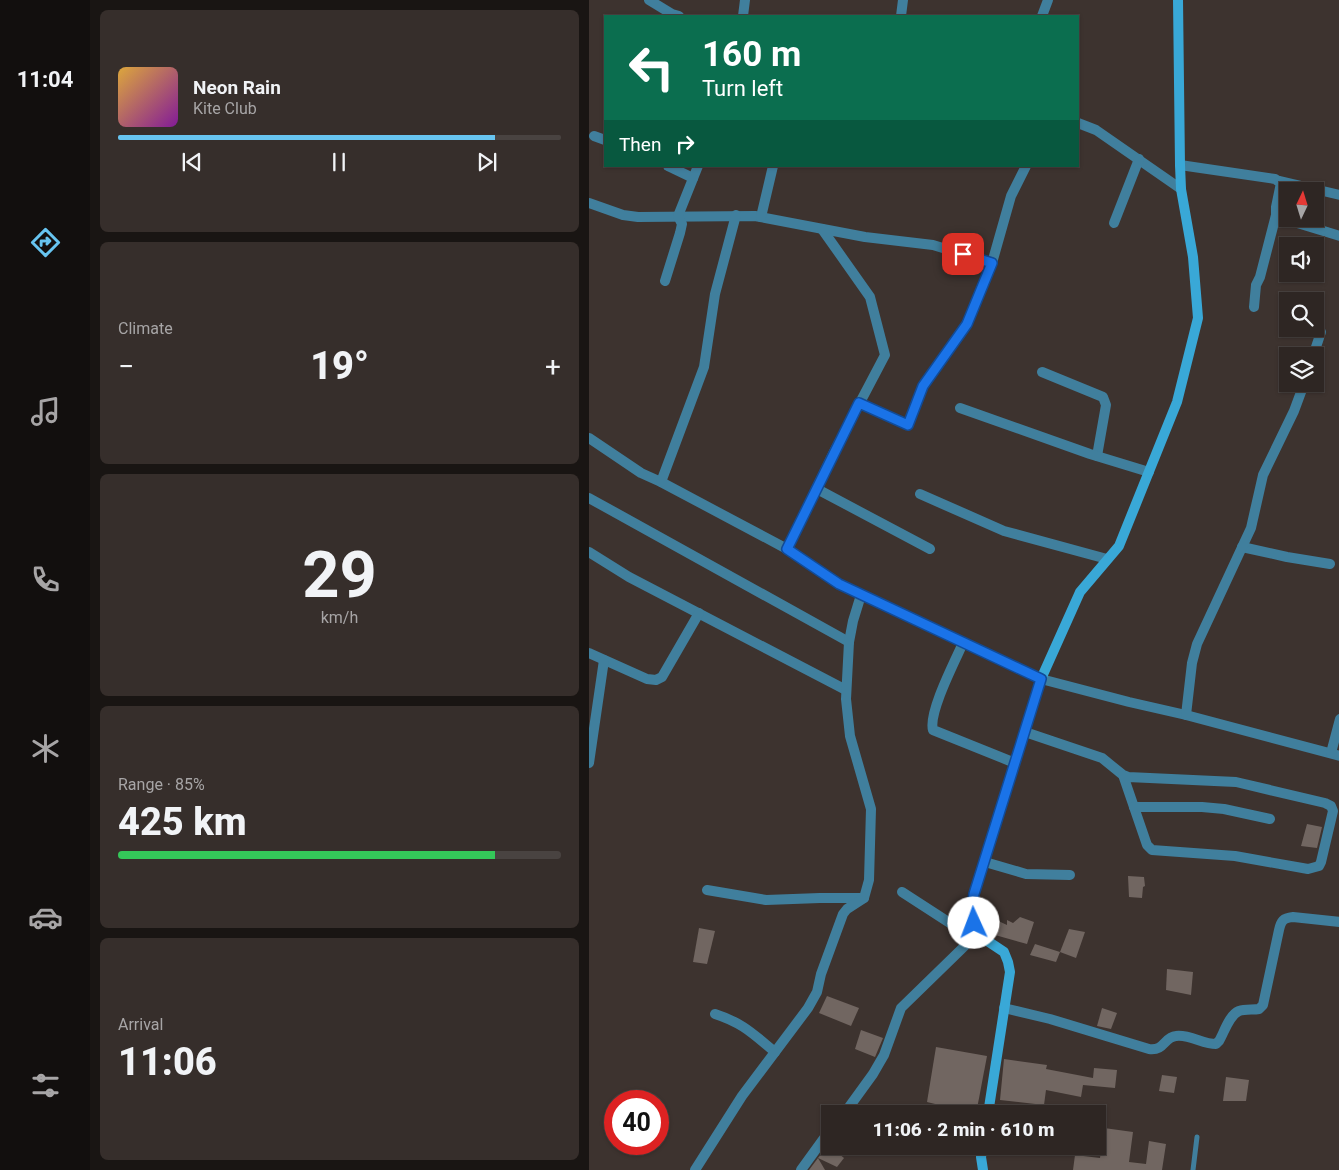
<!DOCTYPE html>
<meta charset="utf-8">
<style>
:root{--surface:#2e2623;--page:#362e2b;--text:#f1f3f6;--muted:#a7a5a6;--line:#494341;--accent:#67c4f0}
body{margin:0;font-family:Roboto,sans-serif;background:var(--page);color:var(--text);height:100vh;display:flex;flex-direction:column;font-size:19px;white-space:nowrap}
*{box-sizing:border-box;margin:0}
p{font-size:16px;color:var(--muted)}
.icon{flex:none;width:28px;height:28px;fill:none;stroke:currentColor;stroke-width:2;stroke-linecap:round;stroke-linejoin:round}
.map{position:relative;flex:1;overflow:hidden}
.panel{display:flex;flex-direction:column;gap:10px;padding:10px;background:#191513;width:499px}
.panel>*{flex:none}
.banner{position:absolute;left:15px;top:15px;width:475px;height:152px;border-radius:0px;box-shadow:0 1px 4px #0004,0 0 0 1px var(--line);background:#0b6e4f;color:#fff;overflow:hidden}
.needle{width:32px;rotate:4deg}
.buttons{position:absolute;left:690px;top:182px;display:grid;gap:10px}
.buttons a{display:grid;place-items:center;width:45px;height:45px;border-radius:0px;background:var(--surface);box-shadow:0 1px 4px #0004,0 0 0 1px var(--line);font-size:25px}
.speed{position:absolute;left:15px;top:1090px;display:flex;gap:10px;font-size:25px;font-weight:700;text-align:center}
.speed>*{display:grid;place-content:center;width:65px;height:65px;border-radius:50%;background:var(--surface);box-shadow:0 1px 4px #0004,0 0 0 1px var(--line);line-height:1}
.speed .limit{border:8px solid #d22;background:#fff;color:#111}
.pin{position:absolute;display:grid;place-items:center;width:42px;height:42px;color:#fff;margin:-21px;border-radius:10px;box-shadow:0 2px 8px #0006}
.me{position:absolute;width:55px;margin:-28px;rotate:358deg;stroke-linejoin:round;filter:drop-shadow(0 0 4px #0008)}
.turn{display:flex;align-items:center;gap:18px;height:105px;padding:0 15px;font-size:22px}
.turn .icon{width:65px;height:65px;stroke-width:2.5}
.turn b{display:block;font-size:35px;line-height:42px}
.then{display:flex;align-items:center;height:48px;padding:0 15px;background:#0003;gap:10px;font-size:19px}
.big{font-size:38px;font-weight:800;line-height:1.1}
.panel .card{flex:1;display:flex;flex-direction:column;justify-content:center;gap:8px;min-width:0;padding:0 18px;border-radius:8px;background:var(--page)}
.panel .dial{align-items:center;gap:0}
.dial b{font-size:65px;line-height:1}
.song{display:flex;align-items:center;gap:15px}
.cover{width:60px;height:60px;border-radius:8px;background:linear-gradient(135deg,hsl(40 70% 55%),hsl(290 70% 35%))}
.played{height:5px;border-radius:2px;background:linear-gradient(90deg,var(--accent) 85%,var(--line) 85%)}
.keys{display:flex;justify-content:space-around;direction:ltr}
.heat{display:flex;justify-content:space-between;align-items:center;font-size:28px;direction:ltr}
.charge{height:8px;border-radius:4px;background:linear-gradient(90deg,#34c759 85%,var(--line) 0)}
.trip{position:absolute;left:232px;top:1105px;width:285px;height:50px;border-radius:0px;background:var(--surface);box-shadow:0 1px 4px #0004,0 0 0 1px var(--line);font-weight:800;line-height:50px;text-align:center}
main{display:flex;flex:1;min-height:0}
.tabs{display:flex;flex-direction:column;width:90px;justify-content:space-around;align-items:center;background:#120f0e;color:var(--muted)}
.tabs .icon{width:35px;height:35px}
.tabs .selected{color:var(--accent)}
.tabs b{font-size:22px;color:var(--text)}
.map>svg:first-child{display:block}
.building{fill:#716661}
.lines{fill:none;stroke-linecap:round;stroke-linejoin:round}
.lane{stroke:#407f9d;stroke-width:5}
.street{stroke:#407f9d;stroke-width:10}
.secondary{stroke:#39a8d7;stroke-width:10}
.route-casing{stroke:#114b97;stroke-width:12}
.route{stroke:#1a73e8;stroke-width:9}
</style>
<main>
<nav class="tabs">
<b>11:04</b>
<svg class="icon selected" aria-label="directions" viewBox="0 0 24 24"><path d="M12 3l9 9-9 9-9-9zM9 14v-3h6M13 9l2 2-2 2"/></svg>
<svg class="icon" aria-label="music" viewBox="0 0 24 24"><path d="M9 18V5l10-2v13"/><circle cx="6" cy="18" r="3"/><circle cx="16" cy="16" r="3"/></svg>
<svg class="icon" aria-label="phone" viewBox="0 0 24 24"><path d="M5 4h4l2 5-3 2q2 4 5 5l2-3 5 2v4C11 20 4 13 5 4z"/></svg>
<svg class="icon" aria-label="climate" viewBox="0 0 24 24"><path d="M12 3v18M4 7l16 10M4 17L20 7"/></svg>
<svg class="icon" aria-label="car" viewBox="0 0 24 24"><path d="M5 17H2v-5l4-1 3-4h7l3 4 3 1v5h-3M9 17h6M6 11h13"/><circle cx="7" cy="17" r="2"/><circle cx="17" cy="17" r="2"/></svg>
<svg class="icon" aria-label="filters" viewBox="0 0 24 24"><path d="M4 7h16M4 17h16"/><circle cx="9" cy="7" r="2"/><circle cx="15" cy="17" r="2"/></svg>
</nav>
<section class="panel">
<div class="card">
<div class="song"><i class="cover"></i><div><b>Neon Rain</b><p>Kite Club</p></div></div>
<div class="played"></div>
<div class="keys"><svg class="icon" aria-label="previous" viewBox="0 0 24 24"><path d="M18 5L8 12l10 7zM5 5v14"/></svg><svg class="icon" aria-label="pause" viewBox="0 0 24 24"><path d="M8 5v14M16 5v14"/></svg><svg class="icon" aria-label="next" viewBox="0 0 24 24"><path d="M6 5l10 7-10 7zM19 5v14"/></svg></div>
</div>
<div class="card"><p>Climate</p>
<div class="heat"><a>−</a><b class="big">19°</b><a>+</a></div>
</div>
<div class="card dial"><b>29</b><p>km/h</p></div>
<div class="card"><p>Range · 85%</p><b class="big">425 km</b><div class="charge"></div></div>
<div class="card"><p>Arrival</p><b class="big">11:06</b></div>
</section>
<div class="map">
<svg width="751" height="1170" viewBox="0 0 751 1170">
<rect width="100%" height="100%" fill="#3d332f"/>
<!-- building -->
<g class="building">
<path d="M 718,824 L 733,827 L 728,848 L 712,846 Z"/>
<path d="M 539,876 L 555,877 L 556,886 L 554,887 L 553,898 L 540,897 Z"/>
<path d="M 431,917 L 445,922 L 438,944 L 399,933 L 403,918 L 418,925 L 418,920 L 424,923 Z"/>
<path d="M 110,928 L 126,931 L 118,964 L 104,962 Z"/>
<path d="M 480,929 L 496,932 L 487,958 L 471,952 Z"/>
<path d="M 446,944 L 471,952 L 467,962 L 441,955 Z"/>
<path d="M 578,969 L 604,972 L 602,995 L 577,990 Z"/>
<path d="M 238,996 L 270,1008 L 262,1026 L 230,1013 Z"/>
<path d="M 513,1008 L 528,1013 L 522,1029 L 508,1026 Z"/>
<path d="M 272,1030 L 294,1038 L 286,1057 L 266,1049 Z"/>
<path d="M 347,1047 L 398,1056 L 387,1114 L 338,1102 Z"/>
<path d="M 415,1059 L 458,1065 L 457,1069 L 504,1078 L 505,1068 L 528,1070 L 526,1088 L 494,1085 L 492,1097 L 457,1090 L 455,1105 L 411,1100 Z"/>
<path d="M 573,1075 L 588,1077 L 585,1093 L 570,1091 Z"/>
<path d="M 637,1077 L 660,1080 L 657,1101 L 634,1101 Z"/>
<path d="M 515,1128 L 544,1132 L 540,1162 L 557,1164 L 560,1141 L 577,1144 L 573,1170 L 484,1170 L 486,1155 L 511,1158 Z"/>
<path d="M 239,1145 L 255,1158 L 248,1167 L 229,1158 Z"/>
<path d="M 434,1146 L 462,1146 L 462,1155 L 434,1153 Z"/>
<path d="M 229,1158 L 236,1170 L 220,1170 Z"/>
</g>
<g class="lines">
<!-- lane -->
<path class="lane" d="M 604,1170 L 608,1137"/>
<!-- street -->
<g class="street">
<path d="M 60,0 L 83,14 L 90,16"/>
<path d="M 154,16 L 156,0"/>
<path d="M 312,16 L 314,0"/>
<path d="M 453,16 L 459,0"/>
<path d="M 489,123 L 507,130 L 592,189"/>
<path d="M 5,136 L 16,140"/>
<path d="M 591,165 L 686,179 L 692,183 L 687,207 L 687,215 L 692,218 L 751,236"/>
<path d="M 79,166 L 104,178"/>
<path d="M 691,181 L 751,195"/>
<path d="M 0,203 L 34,215 L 49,217 L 166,216 L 276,237 L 344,245 L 403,263"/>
<path d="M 172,217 L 184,166"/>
<path d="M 525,223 L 550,159"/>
<path d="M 76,281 L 91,233 L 93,224 L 89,216 L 109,166"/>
<path d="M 665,307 L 667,285 L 671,277 L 687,215"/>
<path d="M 724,356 L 732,332"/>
<path d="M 453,372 L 514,397 L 517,405 L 508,456"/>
<path d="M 270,403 L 319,425 L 334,386 L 378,324 L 403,263 L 422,196 L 437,166"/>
<path d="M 371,408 L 501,454 L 560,472"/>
<path d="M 0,438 L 52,473 L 72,482 L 198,549 L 250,584 L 452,679 L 540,702 L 597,715 L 751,756"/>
<path d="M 72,482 L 115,367 L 126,294 L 147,215"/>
<path d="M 228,489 L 341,549"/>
<path d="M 331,494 L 415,531 L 518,559"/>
<path d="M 0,498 L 260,642"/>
<path d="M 653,547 L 698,557 L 741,564"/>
<path d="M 198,549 L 246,450 L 296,355 L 281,297 L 233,229"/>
<path d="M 0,552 L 40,577 L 257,690"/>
<path d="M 374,643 C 366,661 339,713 344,730 L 426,763"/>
<path d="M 0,653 L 58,679 L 67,680 L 73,677 L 110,613"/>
<path d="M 597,715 L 603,663 L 608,644 L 662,528 L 674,475 L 705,411 L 715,384"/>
<path d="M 436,732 L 513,758 L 534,775 L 539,777 L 647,782 L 736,803 L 742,806 L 744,811 L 732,862 L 730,866 L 719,869 L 646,856 L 563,850 L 558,845 L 534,775"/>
<path d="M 742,753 L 751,719"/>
<path d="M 0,763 L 15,660"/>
<path d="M 545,807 L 613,807 L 635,809 L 681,819"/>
<path d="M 396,862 L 437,874 L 481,875"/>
<path d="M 118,890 L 177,900 L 231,898 L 275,898"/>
<path d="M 313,892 L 384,938"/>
<path d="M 415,1008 L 461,1019 L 560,1049 C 576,1051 575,1037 587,1036 C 600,1034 614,1044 627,1044 L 630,1041 C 635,1033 640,1015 650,1011 C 656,1009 664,1010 670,1009 L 674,1005 L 690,930 C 692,921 694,918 704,917 L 751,922"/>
<path d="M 126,1014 C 154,1023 164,1034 186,1052"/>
<path d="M 255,1114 L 284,1074 L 295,1055 L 312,1008 L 388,934"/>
<path d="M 106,1170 L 153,1096 L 219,1008 L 228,992 L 232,974 L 254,914 L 258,909 L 275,898 L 280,880 L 282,809 L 261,736 L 257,699 L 260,642 L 264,621 L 272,595"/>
<path d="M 212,1170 L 241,1130"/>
</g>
<!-- secondary -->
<g class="secondary">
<path d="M 399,1114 L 421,972 L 419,962 L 415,952 L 388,934 L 382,912 L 385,894 L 452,679 L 491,592 L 530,546 L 588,402 L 609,318 L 604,257 L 592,189 L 591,165 L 589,0"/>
<path d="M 394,1170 L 392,1157 L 394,1146"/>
</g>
</g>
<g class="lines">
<defs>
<path id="route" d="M 374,254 L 403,263 L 378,324 L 334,386 L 319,425 L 270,403 L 198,549 L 250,584 L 452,679 L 385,894 L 382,912 L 385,923"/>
</defs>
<!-- route casing -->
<use href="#route" class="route-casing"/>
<!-- route -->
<use href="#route" class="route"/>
</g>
</svg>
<div class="buttons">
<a><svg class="needle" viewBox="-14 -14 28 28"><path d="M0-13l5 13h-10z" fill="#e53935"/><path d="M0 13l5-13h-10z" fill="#a7a5a6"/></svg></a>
<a><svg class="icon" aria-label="sound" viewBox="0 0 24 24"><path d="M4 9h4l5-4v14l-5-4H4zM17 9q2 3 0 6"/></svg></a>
<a><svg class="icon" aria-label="search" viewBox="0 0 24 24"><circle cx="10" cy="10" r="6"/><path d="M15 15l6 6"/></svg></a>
<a><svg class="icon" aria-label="layers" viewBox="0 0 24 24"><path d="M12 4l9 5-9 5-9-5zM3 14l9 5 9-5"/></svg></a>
</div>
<div class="speed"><div class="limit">40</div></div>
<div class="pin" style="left:374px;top:254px;background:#d93025"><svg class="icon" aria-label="arrive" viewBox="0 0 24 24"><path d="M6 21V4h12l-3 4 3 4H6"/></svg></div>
<svg class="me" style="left:385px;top:923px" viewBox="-20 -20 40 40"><circle r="19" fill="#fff"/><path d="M0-13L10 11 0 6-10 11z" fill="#1a73e8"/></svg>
<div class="trip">11:06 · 2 min · 610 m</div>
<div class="banner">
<div class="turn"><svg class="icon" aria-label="left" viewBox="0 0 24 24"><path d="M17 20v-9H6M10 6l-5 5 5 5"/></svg><div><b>160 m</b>Turn left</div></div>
<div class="then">Then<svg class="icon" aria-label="right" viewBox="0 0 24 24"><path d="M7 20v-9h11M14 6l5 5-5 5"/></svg></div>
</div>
</div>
</main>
